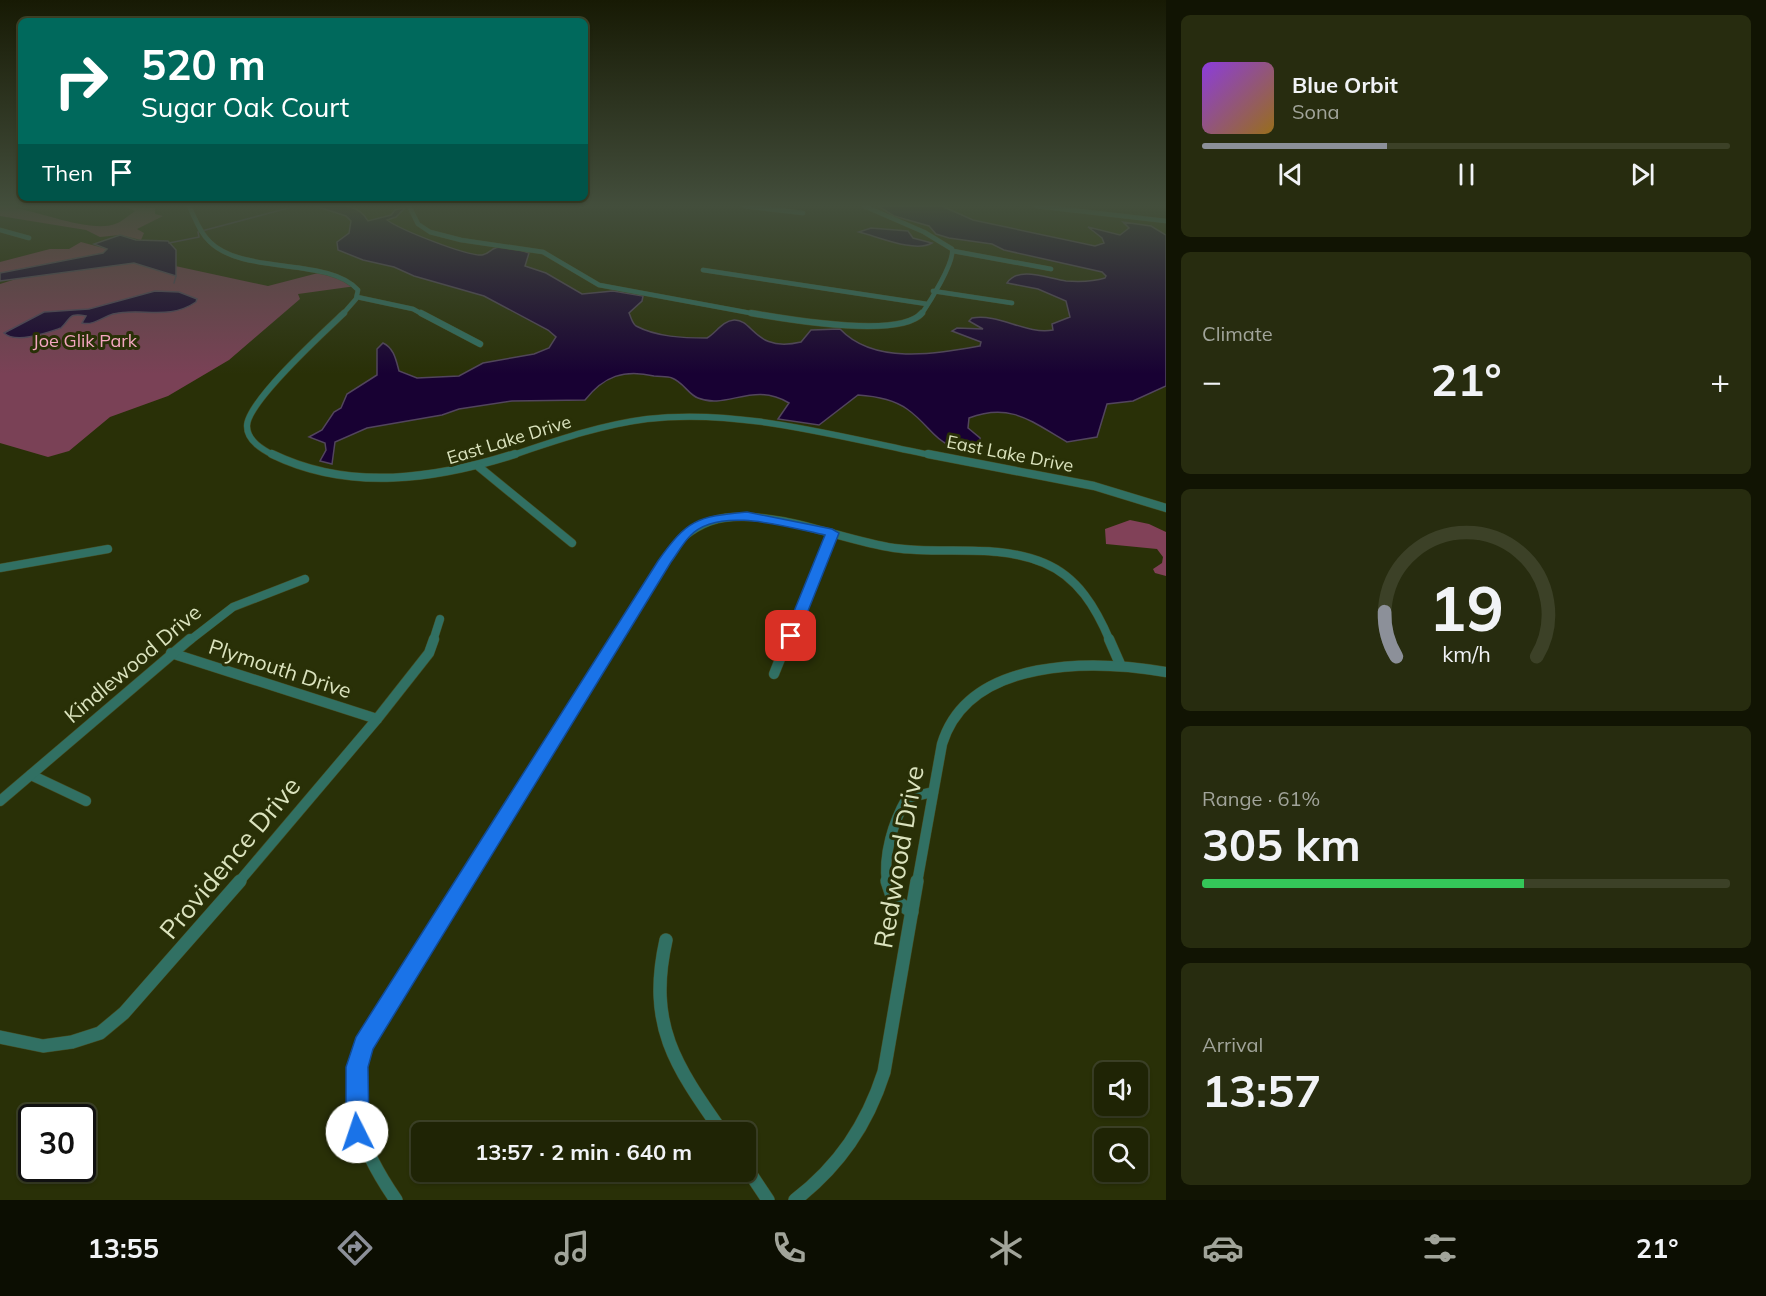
<!DOCTYPE html>
<meta charset="utf-8">
<style>
:root{--surface:#1f2405;--page:#272c0f;--text:#f1f3f6;--muted:#a1a49a;--line:#3c4127;--accent:#8c9099}
body{margin:0;font-family:Mulish,sans-serif;background:var(--page);color:var(--text);height:100vh;display:flex;flex-direction:column;font-size:22px;white-space:nowrap}
*{box-sizing:border-box;margin:0}
p{font-size:20px;color:var(--muted)}
.icon{flex:none;width:33px;height:33px;fill:none;stroke:currentColor;stroke-width:2;stroke-linecap:round;stroke-linejoin:round}
.map{position:relative;flex:1;overflow:hidden}
.sheet{display:flex;flex-direction:column;gap:15px;padding:15px;background:#111403;width:600px}
.sheet>*{flex:none}
.guide{position:absolute;left:18px;top:18px;width:570px;height:183px;border-radius:9px;box-shadow:0 2px 4px #0004,0 0 0 2px var(--line);background:#00695c;color:#fff;overflow:hidden}
.controls{position:absolute;left:1094px;top:1062px;display:grid;gap:12px}
.controls a{display:grid;place-items:center;width:54px;height:54px;border-radius:9px;background:var(--surface);box-shadow:0 2px 4px #0004,0 0 0 2px var(--line);font-size:30px}
.speed{position:absolute;left:18px;top:1104px;display:flex;gap:12px;font-size:30px;font-weight:700;text-align:center}
.speed>*{display:grid;place-content:center;width:78px;height:78px;border-radius:50%;background:var(--surface);box-shadow:0 2px 4px #0004,0 0 0 2px var(--line);line-height:1}
.speed .limit{border:3px solid #111;border-radius:9px;background:#fff;color:#111}
.pin{position:absolute;display:grid;place-items:center;width:51px;height:51px;color:#fff;margin:-26px;border-radius:12px;box-shadow:0 3px 9px #0006}
.me{position:absolute;width:66px;margin:-33px;rotate:356deg;stroke-linejoin:round;filter:drop-shadow(0 0 4px #0008)}
.turn{display:flex;align-items:center;gap:21px;height:126px;padding:0 24px;font-size:27px}
.turn .icon{width:78px;height:78px;stroke-width:2.5}
.turn b{display:block;font-size:42px;line-height:51px}
.then{display:flex;align-items:center;height:57px;padding:0 24px;background:#0003;gap:12px;font-size:22px}
.big{font-size:45px;font-weight:700;line-height:1.1}
.sheet .widget{flex:1;display:flex;flex-direction:column;justify-content:center;gap:9px;min-width:0;padding:0 21px;border-radius:9px;background:var(--page)}
.sheet .dial{align-items:center;gap:0}
.dial svg{height:156px;overflow:visible;fill:none;stroke:var(--line);stroke-width:7;stroke-linecap:round;text-anchor:middle}
.dial text{fill:var(--text);stroke:none}
.song{display:flex;align-items:center;gap:18px}
.cover{width:72px;height:72px;border-radius:9px;background:linear-gradient(135deg,hsl(270 70% 55%),hsl(40 70% 35%))}
.played{height:6px;border-radius:3px;background:linear-gradient(90deg,var(--accent) 35%,var(--line) 35%)}
.keys{display:flex;justify-content:space-around;direction:ltr}
.heat{display:flex;justify-content:space-between;align-items:center;font-size:33px;direction:ltr}
.charge{height:9px;border-radius:4px;background:linear-gradient(90deg,#34c759 61%,var(--line) 0)}
.trip{position:absolute;left:411px;top:1122px;width:345px;height:60px;border-radius:9px;background:var(--surface);box-shadow:0 2px 4px #0004,0 0 0 2px var(--line);font-weight:700;line-height:60px;text-align:center}
.tab-bar{display:flex;height:96px;justify-content:space-around;align-items:center;background:#0c0e02;color:var(--muted)}
.tab-bar .icon{width:42px;height:42px}
.tab-bar .selected{color:var(--accent)}
.tab-bar b{font-size:27px;color:var(--text)}
main{display:flex;flex:1;min-height:0}
.map>svg:first-child{display:block}
.green{fill:#7a4156}
.forest{fill:#814158}
.water{fill:#180133;stroke:#52455d;stroke-width:1.5}
.lines{fill:none;stroke-linecap:round;stroke-linejoin:round}
.stream{stroke:#52455d;stroke-width:1.5}
.street-far4-casing{stroke:#454d24;stroke-width:5}
.street-far3-casing{stroke:#454d24;stroke-width:7}
.street-far2-casing{stroke:#454d24;stroke-width:9}
.street-far1-casing{stroke:#454d24;stroke-width:11}
.street-casing{stroke:#454d24;stroke-width:14}
.street-far4{stroke:#317063;stroke-width:4.5}
.street-far3{stroke:#317063;stroke-width:6}
.street-far2{stroke:#317063;stroke-width:8}
.street-far1{stroke:#317063;stroke-width:10}
.street{stroke:#317063;stroke-width:13}
.route{fill:#1a73e8;stroke:#114b97;stroke-width:1.5}
.labels{text-anchor:middle;stroke-width:6;stroke-linejoin:round;paint-order:stroke}
.far-park-label{font-size:18px;fill:#f4a6c0;stroke:#293007}
.far-street-label{font-size:18px;fill:#dbe3be;stroke:#293007}
.street-label{font-size:21px;fill:#dbe3be;stroke:#293007}
.near-street-label{font-size:26px;fill:#dbe3be;stroke:#293007}
</style>
<main>
<div class="map">
<svg width="1166" height="1200" viewBox="0 0 1166 1200">
<rect width="100%" height="100%" fill="#293007"/>
<!-- green -->
<path class="green" d="M 106,251 L 268,286 L 322,272 L 356,286 L 298,294 L 300,299 L 229,360 L 168,396 L 110,417 L 69,451 L 48,457 L 0,443 L 0,284 Z"/>
<!-- forest -->
<g class="forest">
<path d="M 0,206 L 17,206 L 15,208 C 41,212 91,233 115,224 C 122,222 129,215 135,211 L 124,206 L 155,208 L 155,214 L 163,216 L 137,229 L 144,233 L 141,240 L 120,235 L 100,237 L 86,230 L 0,216 Z"/>
<path d="M 81,242 L 107,249 L 103,253 L 0,273 L 0,262 L 50,249 L 69,249 Z"/>
<path d="M 1130,520 L 1149,524 L 1166,532 L 1166,576 L 1155,573 L 1153,569 L 1162,563 L 1163,557 L 1157,549 L 1106,544 L 1105,529 Z"/>
</g>
<!-- water -->
<g class="water">
<path d="M 315,206 C 335,206 357,201 368,221 L 391,215 L 395,210 L 406,207 L 396,217 L 387,220 C 401,230 466,256 482,255 C 488,254 490,251 493,249 C 501,244 521,250 529,253 L 525,266 L 546,273 L 582,294 L 613,291 L 643,296 L 642,301 L 629,313 C 631,317 632,323 636,326 C 657,337 683,338 707,338 C 716,333 722,321 734,320 C 754,319 754,353 801,342 L 811,330 L 840,329 C 874,365 935,354 980,346 L 981,342 L 952,331 L 957,328 L 983,329 L 969,321 L 972,318 C 999,313 1026,335 1053,330 L 1052,324 L 1070,317 L 1066,301 L 1038,289 L 1007,283 C 1019,265 1049,279 1066,281 C 1080,282 1092,282 1105,278 L 1106,276 L 1102,272 L 1004,250 L 992,244 L 949,238 L 936,234 L 929,226 L 894,216 L 878,206 L 942,206 L 973,220 L 1095,246 L 1104,243 L 1102,238 L 1088,227 L 1120,235 L 1129,228 L 1123,222 L 1151,226 L 1166,235 L 1166,386 L 1133,401 L 1107,404 L 1097,437 L 1067,442 C 1032,422 1011,402 969,418 L 968,428 L 980,438 L 981,445 C 936,455 937,430 907,409 C 893,399 874,396 858,395 L 819,425 L 778,419 L 789,403 C 753,381 727,410 698,398 C 689,395 683,382 672,378 C 667,376 660,377 654,376 C 624,369 604,376 585,400 L 512,401 L 459,409 L 442,415 L 367,428 L 335,442 L 332,464 L 320,461 L 326,450 L 325,443 L 309,437 L 322,430 L 334,412 L 341,408 L 347,394 L 377,375 L 377,349 L 383,343 C 394,348 396,360 399,371 L 417,378 L 459,376 L 483,363 L 534,354 L 549,348 L 556,337 L 548,330 L 484,296 L 414,276 L 394,267 L 363,260 L 338,250 L 337,242 L 349,233 L 351,221 L 346,216 Z"/>
<path d="M 871,228 L 908,231 L 913,238 L 932,243 C 915,253 879,237 859,232 Z"/>
<path d="M 120,235 L 136,240 L 168,241 L 176,250 L 176,276 L 134,263 L 0,281 L 0,273 L 103,253 L 107,249 L 94,244 Z"/>
<path d="M 155,291 L 179,292 L 197,299 L 196,302 C 168,321 141,307 113,314 C 103,317 93,326 82,323 L 86,316 C 68,312 71,319 61,328 C 46,333 16,344 4,333 L 44,312 L 89,309 Z"/>
</g>
<g class="lines">
<!-- stream -->
<g class="stream">
<path d="M 169,243 L 199,237 L 198,232 L 296,206"/>
<path d="M 174,283 L 176,276"/>
</g>
<defs>
<g id="street-far4">
<path d="M 189,206 C 195,218 200,233 210,242 C 243,275 329,257 358,290 L 356,299 L 342,315"/>
<path d="M 409,206 L 418,224 L 430,232 L 461,240 L 543,252 L 599,285 L 761,315"/>
<path d="M 744,206 L 803,213"/>
<path d="M 864,206 L 924,232 L 952,249 C 955,262 929,303 921,315"/>
<path d="M 1036,206 L 1166,221"/>
<path d="M 0,230 L 29,238"/>
<path d="M 953,251 L 1051,269"/>
<path d="M 703,270 L 927,304"/>
<path d="M 933,291 L 1012,303"/>
<path d="M 357,297 L 413,309 L 424,315"/>
</g>
<g id="street-far3">
<path d="M 421,313 L 480,344"/>
<path d="M 751,313 C 785,319 900,339 922,313"/>
<path d="M 275,456 C 263,450 247,441 247,426 C 247,402 324,332 344,313"/>
<path d="M 510,456 C 555,441 600,425 647,419 C 743,408 842,438 936,456"/>
</g>
<g id="street-far2">
<path d="M 272,454 C 350,492 436,479 515,454"/>
<path d="M 928,454 L 1094,486 L 1166,508"/>
<path d="M 479,467 L 572,543"/>
<path d="M 0,568 L 108,549"/>
<path d="M 189,641 L 233,607 L 305,579"/>
<path d="M 433,641 L 440,619"/>
<path d="M 616,641 L 677,543 C 693,527 710,518 733,517 C 786,514 842,540 894,548 C 944,555 996,543 1044,563 C 1078,577 1096,608 1110,641"/>
<path d="M 788,641 L 832,533"/>
</g>
<g id="street-far1">
<path d="M 1109,639 L 1120,664"/>
<path d="M 171,653 L 377,719"/>
<path d="M 774,674 L 788,639"/>
<path d="M 31,775 L 86,801"/>
<path d="M 0,801 L 190,639"/>
<path d="M 238,883 L 377,719 L 429,653 L 434,639"/>
<path d="M 465,883 L 617,639"/>
<path d="M 887,883 C 883,855 893,822 907,798 L 933,792"/>
<path d="M 917,883 L 942,744 C 969,656 1095,660 1166,672"/>
</g>
<g id="street">
<path d="M 887,881 L 893,899 L 912,912"/>
<path d="M 666,940 C 647,1025 675,1065 722,1132"/>
<path d="M 0,1037 L 43,1046 L 72,1042 L 100,1033 L 124,1013 L 240,881"/>
<path d="M 746,1167 L 768,1200"/>
<path d="M 396,1200 C 358,1145 347,1110 364,1044 L 466,881"/>
<path d="M 795,1200 C 839,1166 867,1125 884,1072 L 917,881"/>
</g>
</defs>
<!-- street-far4 casing -->
<use href="#street-far4" class="street-far4-casing"/>
<!-- street-far3 casing -->
<use href="#street-far3" class="street-far3-casing"/>
<!-- street-far2 casing -->
<use href="#street-far2" class="street-far2-casing"/>
<!-- street-far1 casing -->
<use href="#street-far1" class="street-far1-casing"/>
<!-- street casing -->
<use href="#street" class="street-casing"/>
<!-- street-far4 -->
<use href="#street-far4" class="street-far4"/>
<!-- street-far3 -->
<use href="#street-far3" class="street-far3"/>
<!-- street-far2 -->
<use href="#street-far2" class="street-far2"/>
<!-- street-far1 -->
<use href="#street-far1" class="street-far1"/>
<!-- street -->
<use href="#street" class="street"/>
</g>
<!-- sky -->
<linearGradient id="sky" x2="0" y2="1"><stop stop-color="#171a04"/><stop offset="0.55" stop-color="#434e3c"/><stop offset="1" stop-color="#434e3c" stop-opacity="0"/></linearGradient>
<rect width="1166" height="374" fill="url(#sky)"/>
<!-- route -->
<path class="route" d="M 747,512 L 832,529 L 839,533 L 798,636 L 791,640 L 784,636 L 825,535 C 790,528 719,505 690,536 C 683,543 677,554 671,562 L 373,1049 L 368,1067 L 369,1132 L 366,1140 L 357,1144 L 349,1140 L 346,1132 L 346,1067 L 356,1037 L 658,561 C 688,519 696,517 747,512 Z"/>
<g class="labels">
<!-- far-park labels -->
<g class="far-park-label">
<text x="85" y="347">Joe Glik Park</text>
</g>
<!-- far-street labels -->
<g class="far-street-label">
<text transform="translate(509 440) rotate(-17)" y="6">East Lake Drive</text>
<text transform="translate(1010 454) rotate(11)" y="6">East Lake Drive</text>
</g>
<!-- street labels -->
<g class="street-label">
<text transform="translate(133 664) rotate(-40)" y="7">Kindlewood Drive</text>
<text transform="translate(280 669) rotate(18)" y="7">Plymouth Drive</text>
</g>
<!-- near-street labels -->
<g class="near-street-label">
<text transform="translate(899 857) rotate(-80)" y="9">Redwood Drive</text>
<text transform="translate(230 858) rotate(-50)" y="9">Providence Drive</text>
</g>
</g>
</svg>
<div class="controls">
<a><svg class="icon" aria-label="sound" viewBox="0 0 24 24"><path d="M4 9h4l5-4v14l-5-4H4zM17 9q2 3 0 6"/></svg></a>
<a><svg class="icon" aria-label="search" viewBox="0 0 24 24"><circle cx="10" cy="10" r="6"/><path d="M15 15l6 6"/></svg></a>
</div>
<div class="speed"><div class="limit">30</div></div>
<div class="pin" style="left:791px;top:636px;background:#d93025"><svg class="icon" aria-label="arrive" viewBox="0 0 24 24"><path d="M6 21V4h12l-3 4 3 4H6"/></svg></div>
<svg class="me" style="left:357px;top:1132px" viewBox="-20 -20 40 40"><circle r="19" fill="#fff"/><path d="M0-13L10 11 0 6-10 11z" fill="#1a73e8"/></svg>
<div class="trip">13:57 · 2 min · 640 m</div>
<div class="guide">
<div class="turn"><svg class="icon" aria-label="right" viewBox="0 0 24 24"><path d="M7 20v-9h11M14 6l5 5-5 5"/></svg><div><b>520 m</b>Sugar Oak Court</div></div>
<div class="then">Then<svg class="icon" aria-label="arrive" viewBox="0 0 24 24"><path d="M6 21V4h12l-3 4 3 4H6"/></svg></div>
</div>
</div>
<section class="sheet">
<div class="widget">
<div class="song"><i class="cover"></i><div><b>Blue Orbit</b><p>Sona</p></div></div>
<div class="played"></div>
<div class="keys"><svg class="icon" aria-label="previous" viewBox="0 0 24 24"><path d="M18 5L8 12l10 7zM5 5v14"/></svg><svg class="icon" aria-label="pause" viewBox="0 0 24 24"><path d="M8 5v14M16 5v14"/></svg><svg class="icon" aria-label="next" viewBox="0 0 24 24"><path d="M6 5l10 7-10 7zM19 5v14"/></svg></div>
</div>
<div class="widget"><p>Climate</p>
<div class="heat"><a>−</a><b class="big">21°</b><a>+</a></div>
</div>
<div class="widget dial"><svg viewBox="0 0 100 80">
<path d="M14 69A42 42 0 1 1 86 69"/>
<path d="M14 69A42 42 0 0 1 8 46" stroke="#8c9099"/>
<text x="50" y="56" font-size="32" font-weight="700">19</text>
<text x="50" y="72" font-size="11">km/h</text>
</svg></div>
<div class="widget"><p>Range · 61%</p><b class="big">305 km</b><div class="charge"></div></div>
<div class="widget"><p>Arrival</p><b class="big">13:57</b></div>
</section>
</main>
<nav class="tab-bar">
<b>13:55</b>
<svg class="icon selected" aria-label="directions" viewBox="0 0 24 24"><path d="M12 3l9 9-9 9-9-9zM9 14v-3h6M13 9l2 2-2 2"/></svg>
<svg class="icon" aria-label="music" viewBox="0 0 24 24"><path d="M9 18V5l10-2v13"/><circle cx="6" cy="18" r="3"/><circle cx="16" cy="16" r="3"/></svg>
<svg class="icon" aria-label="phone" viewBox="0 0 24 24"><path d="M5 4h4l2 5-3 2q2 4 5 5l2-3 5 2v4C11 20 4 13 5 4z"/></svg>
<svg class="icon" aria-label="climate" viewBox="0 0 24 24"><path d="M12 3v18M4 7l16 10M4 17L20 7"/></svg>
<svg class="icon" aria-label="car" viewBox="0 0 24 24"><path d="M5 17H2v-5l4-1 3-4h7l3 4 3 1v5h-3M9 17h6M6 11h13"/><circle cx="7" cy="17" r="2"/><circle cx="17" cy="17" r="2"/></svg>
<svg class="icon" aria-label="filters" viewBox="0 0 24 24"><path d="M4 7h16M4 17h16"/><circle cx="9" cy="7" r="2"/><circle cx="15" cy="17" r="2"/></svg>
<b>21°</b>
</nav>
